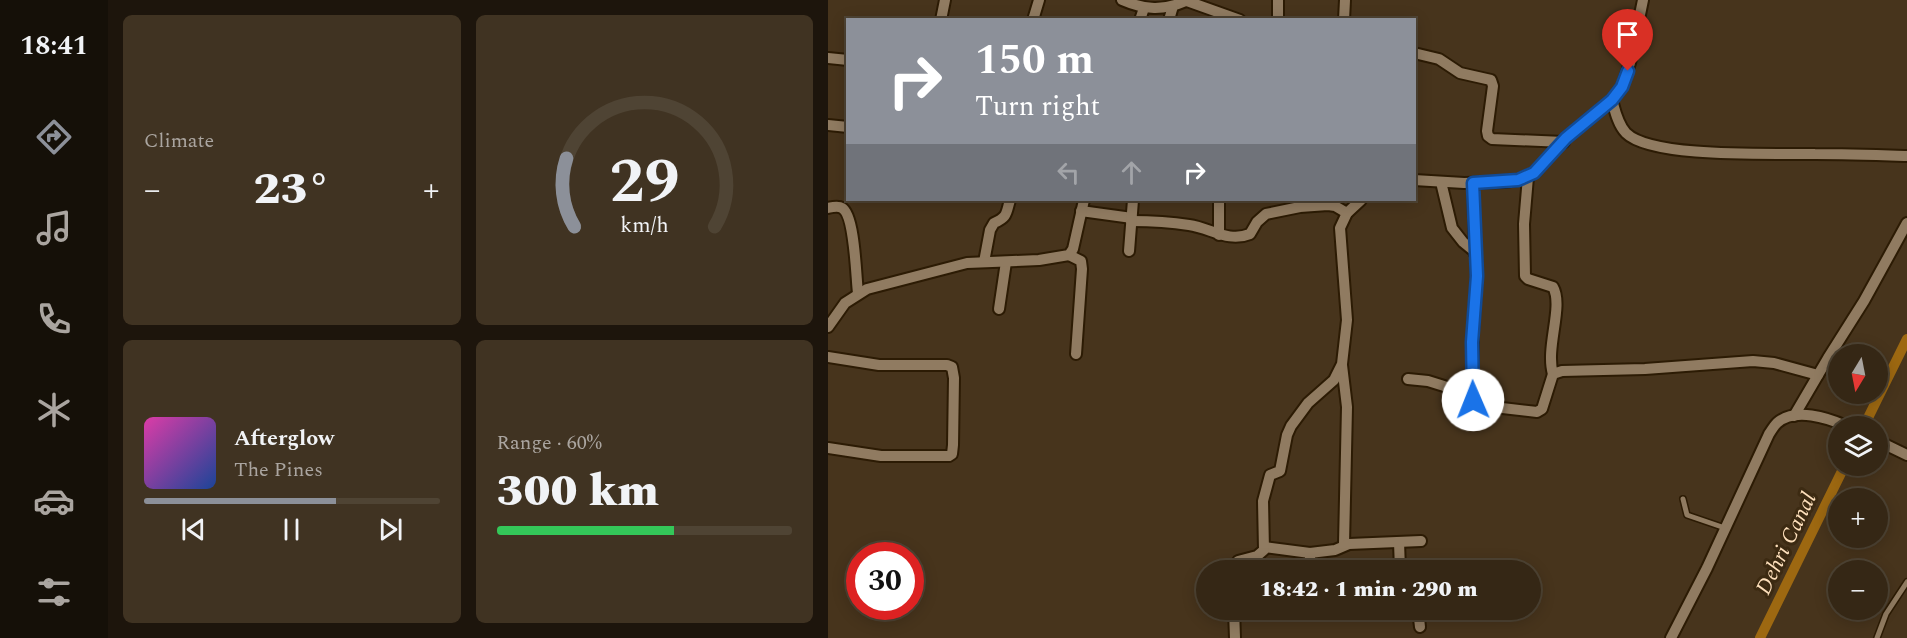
<!DOCTYPE html>
<meta charset="utf-8">
<style>
:root{--surface:#352715;--page:#403322;--text:#f1f3f6;--muted:#aaa5a0;--line:#4f4434;--accent:#8c9099}
body{margin:0;font-family:Spectral,serif;background:var(--page);color:var(--text);height:100vh;display:flex;flex-direction:column;font-size:22px;white-space:nowrap}
*{box-sizing:border-box;margin:0}
p{font-size:20px;color:var(--muted)}
.icon{flex:none;width:33px;height:33px;fill:none;stroke:currentColor;stroke-width:2;stroke-linecap:round;stroke-linejoin:round}
.map{position:relative;flex:1;overflow:hidden}
.details{display:flex;flex-direction:column;gap:15px;padding:15px;background:#1d150c;width:720px}
.details>*{flex:none}
.top-card{position:absolute;left:18px;top:18px;width:570px;height:183px;border-radius:0px;box-shadow:0 3px 15px #0003,0 0 0 2px var(--line);background:#8c9099;color:#fff;overflow:hidden}
.needle{width:39px;rotate:190deg}
.buttons{position:absolute;left:1000px;top:344px;display:grid;gap:12px}
.buttons a{display:grid;place-items:center;width:60px;height:60px;border-radius:50%;background:var(--surface);box-shadow:0 3px 15px #0003,0 0 0 2px var(--line);font-size:30px}
.speed{position:absolute;left:18px;top:542px;display:flex;gap:12px;font-size:30px;font-weight:700;text-align:center}
.speed>*{display:grid;place-content:center;width:78px;height:78px;border-radius:50%;background:var(--surface);box-shadow:0 3px 15px #0003,0 0 0 2px var(--line);line-height:1}
.speed .limit{border:9px solid #d22;background:#fff;color:#111}
.pin{position:absolute;display:grid;place-items:center;width:51px;height:51px;color:#fff;margin:-62px -26px;border-radius:50% 50% 50% 0;rotate:-45deg;box-shadow:0 0 6px #0007}
.pin .icon{rotate:45deg}
.me{position:absolute;width:66px;margin:-33px;rotate:359deg;stroke-linejoin:round;filter:drop-shadow(0 0 4px #0008)}
.turn{display:flex;align-items:center;gap:21px;height:126px;padding:0 30px;font-size:27px}
.turn .icon{width:78px;height:78px;stroke-width:2.5}
.turn b{display:block;font-size:42px;line-height:51px}
.lanes{display:flex;align-items:center;height:57px;padding:0 30px;background:#0003;justify-content:center;gap:30px;direction:ltr}
.lanes .off{opacity:.35}
.big{font-size:45px;font-weight:800;line-height:1.1}
.details .tile{flex:1;display:flex;flex-direction:column;justify-content:center;gap:9px;min-width:0;padding:0 21px;border-radius:9px;background:var(--page)}
.details .dial{align-items:center;gap:0}
.dial svg{height:156px;overflow:visible;fill:none;stroke:var(--line);stroke-width:7;stroke-linecap:round;text-anchor:middle}
.dial text{fill:var(--text);stroke:none}
.song{display:flex;align-items:center;gap:18px}
.cover{width:72px;height:72px;border-radius:9px;background:linear-gradient(135deg,hsl(320 70% 55%),hsl(220 70% 35%))}
.played{height:6px;border-radius:3px;background:linear-gradient(90deg,var(--accent) 65%,var(--line) 65%)}
.keys{display:flex;justify-content:space-around;direction:ltr}
.heat{display:flex;justify-content:space-between;align-items:center;font-size:33px;direction:ltr}
.charge{height:9px;border-radius:4px;background:linear-gradient(90deg,#34c759 60%,var(--line) 0)}
.details .tiles{flex:1;display:grid;gap:15px;grid-template-columns:repeat(2,1fr)}
.trip{position:absolute;left:368px;top:560px;width:345px;height:60px;border-radius:30px;background:var(--surface);box-shadow:0 3px 15px #0003,0 0 0 2px var(--line);font-weight:800;line-height:60px;text-align:center}
main{display:flex;flex:1;min-height:0}
.dock{display:flex;flex-direction:column;width:108px;justify-content:space-around;align-items:center;background:#151008;color:var(--muted)}
.dock .icon{width:42px;height:42px}
.dock .on{color:var(--accent)}
.dock b{font-size:27px;color:var(--text)}
.map>svg:first-child{display:block}
.lines{fill:none;stroke-linecap:round;stroke-linejoin:round}
.canal{stroke:#9d6811;stroke-width:10}
.lane-casing{stroke:#2c1b04;stroke-width:8}
.street-casing{stroke:#2c1b04;stroke-width:14}
.lane{stroke:#907b61;stroke-width:5}
.street{stroke:#907b61;stroke-width:10}
.route-casing{stroke:#114b97;stroke-width:15}
.route{stroke:#1a73e8;stroke-width:10}
.labels{text-anchor:middle;stroke-width:6;stroke-linejoin:round;paint-order:stroke}
.water-label{font-size:22px;font-style:italic;fill:#fddfbb;stroke:#3c2a12}
</style>
<main>
<nav class="dock">
<b>18:41</b>
<svg class="icon on" aria-label="directions" viewBox="0 0 24 24"><path d="M12 3l9 9-9 9-9-9zM9 14v-3h6M13 9l2 2-2 2"/></svg>
<svg class="icon" aria-label="music" viewBox="0 0 24 24"><path d="M9 18V5l10-2v13"/><circle cx="6" cy="18" r="3"/><circle cx="16" cy="16" r="3"/></svg>
<svg class="icon" aria-label="phone" viewBox="0 0 24 24"><path d="M5 4h4l2 5-3 2q2 4 5 5l2-3 5 2v4C11 20 4 13 5 4z"/></svg>
<svg class="icon" aria-label="climate" viewBox="0 0 24 24"><path d="M12 3v18M4 7l16 10M4 17L20 7"/></svg>
<svg class="icon" aria-label="car" viewBox="0 0 24 24"><path d="M5 17H2v-5l4-1 3-4h7l3 4 3 1v5h-3M9 17h6M6 11h13"/><circle cx="7" cy="17" r="2"/><circle cx="17" cy="17" r="2"/></svg>
<svg class="icon" aria-label="filters" viewBox="0 0 24 24"><path d="M4 7h16M4 17h16"/><circle cx="9" cy="7" r="2"/><circle cx="15" cy="17" r="2"/></svg>
</nav>
<section class="details">
<div class="tiles">
<div class="tile"><p>Climate</p>
<div class="heat"><a>−</a><b class="big">23°</b><a>+</a></div>
</div>
<div class="tile dial"><svg viewBox="0 0 100 80">
<path d="M14 69A42 42 0 1 1 86 69"/>
<path d="M14 69A42 42 0 0 1 10 34" stroke="#8c9099"/>
<text x="50" y="56" font-size="32" font-weight="700">29</text>
<text x="50" y="72" font-size="11">km/h</text>
</svg></div>
<div class="tile">
<div class="song"><i class="cover"></i><div><b>Afterglow</b><p>The Pines</p></div></div>
<div class="played"></div>
<div class="keys"><svg class="icon" aria-label="previous" viewBox="0 0 24 24"><path d="M18 5L8 12l10 7zM5 5v14"/></svg><svg class="icon" aria-label="pause" viewBox="0 0 24 24"><path d="M8 5v14M16 5v14"/></svg><svg class="icon" aria-label="next" viewBox="0 0 24 24"><path d="M6 5l10 7-10 7zM19 5v14"/></svg></div>
</div>
<div class="tile"><p>Range · 60%</p><b class="big">300 km</b><div class="charge"></div></div>
</div>
</section>
<div class="map">
<svg width="1079" height="638" viewBox="0 0 1079 638">
<rect width="100%" height="100%" fill="#47341c"/>
<g class="lines">
<!-- canal -->
<g class="canal">
<path d="M 1036,426 L 1079,339"/>
<path d="M 932,638 L 1017,465"/>
</g>
<defs>
<g id="lane">
<path d="M 855,499 L 859,515 L 897,528"/>
<path d="M 1049,638 L 1058,614 L 1079,582"/>
</g>
<g id="street">
<path d="M 294,0 C 317,10 335,11 358,1"/>
<path d="M 356,0 L 412,20"/>
<path d="M 113,20 L 117,0"/>
<path d="M 205,20 L 211,0"/>
<path d="M 312,20 L 316,8"/>
<path d="M 341,20 L 345,6"/>
<path d="M 450,20 L 450,0"/>
<path d="M 516,20 L 517,0"/>
<path d="M 586,53 L 611,59 L 632,73 L 663,80 L 665,86 L 659,131 L 660,136 L 664,139 L 736,142"/>
<path d="M 0,58 L 20,60"/>
<path d="M 784,100 C 787,111 790,125 798,133 C 824,159 949,153 987,154 C 1018,154 1048,155 1079,156"/>
<path d="M 0,125 L 20,127"/>
<path d="M 700,177 L 696,224 L 697,276 L 700,279 L 725,287 C 736,306 717,348 725,374"/>
<path d="M 586,180 L 636,183 L 676,182 L 690,180 L 706,173 L 738,138 L 784,100 L 794,87 L 802,63 L 815,0"/>
<path d="M 613,182 L 624,228 L 635,242 L 646,251 L 648,256 L 649,276 L 645,330 L 645,400"/>
<path d="M 645,183 L 647,254"/>
<path d="M 0,208 C 4,207 11,206 14,208 C 27,215 28,278 30,293"/>
<path d="M 253,211 L 304,218"/>
<path d="M 303,221 C 323,221 342,222 361,225 C 383,228 400,243 422,234 L 429,222 L 438,214 L 472,207 L 500,205 L 507,206 L 519,213"/>
<path d="M 391,235 L 391,200"/>
<path d="M 301,251 L 305,200"/>
<path d="M 241,255 L 253,261 L 254,269 L 248,354"/>
<path d="M 156,262 L 162,230 L 166,223 C 180,217 178,213 182,200"/>
<path d="M 171,309 L 178,262"/>
<path d="M 0,327 L 17,303 L 39,289 L 139,263 L 211,260 L 241,255 L 245,249 L 256,200"/>
<path d="M 0,357 L 51,365 L 119,365 L 124,367 L 126,378 L 125,445 L 124,454 L 121,456 L 53,456 L 0,448"/>
<path d="M 514,365 L 519,407 L 516,544"/>
<path d="M 580,379 L 600,381 L 616,386 L 657,406 L 709,412 L 714,409 L 725,374 L 734,371 L 817,369 L 925,361 L 946,363 L 990,375"/>
<path d="M 966,416 L 1000,358 L 1036,301 L 1079,223"/>
<path d="M 1050,441 L 1079,455"/>
<path d="M 571,542 L 572,570"/>
<path d="M 436,547 L 482,553 L 507,550 L 521,544 L 593,541"/>
<path d="M 482,553 L 482,570"/>
<path d="M 406,570 L 410,561 L 429,556 L 436,550 L 435,501 L 442,475 L 452,471 L 459,435 L 463,426 L 480,403 L 506,380 L 514,364 L 519,320 L 512,228 L 519,213 L 533,200"/>
<path d="M 406,609 L 407,638"/>
<path d="M 590,609 L 592,627"/>
<path d="M 447,614 L 482,609"/>
<path d="M 843,638 L 879,568 L 941,434 C 943,431 946,426 949,423 C 967,407 1000,418 1018,426"/>
</g>
</defs>
<!-- lane casing -->
<use href="#lane" class="lane-casing"/>
<!-- street casing -->
<use href="#street" class="street-casing"/>
<!-- lane -->
<use href="#lane" class="lane"/>
<!-- street -->
<use href="#street" class="street"/>
</g>
<g class="lines">
<defs>
<path id="route" d="M 645,400 L 644,342 L 649,276 L 645,183 L 690,180 L 706,173 L 738,138 L 784,100 L 794,87 L 800,71"/>
</defs>
<!-- route casing -->
<use href="#route" class="route-casing"/>
<!-- route -->
<use href="#route" class="route"/>
</g>
<g class="labels">
<!-- water labels -->
<g class="water-label">
<text transform="translate(957 543) rotate(-64)" y="8">Dehri Canal</text>
</g>
</g>
</svg>
<div class="buttons">
<a><svg class="needle" viewBox="-14 -14 28 28"><path d="M0-13l5 13h-10z" fill="#e53935"/><path d="M0 13l5-13h-10z" fill="#aaa5a0"/></svg></a>
<a><svg class="icon" aria-label="layers" viewBox="0 0 24 24"><path d="M12 4l9 5-9 5-9-5zM3 14l9 5 9-5"/></svg></a>
<a>+</a>
<a>−</a>
</div>
<div class="speed"><div class="limit">30</div></div>
<div class="pin" style="left:800px;top:71px;background:#d93025"><svg class="icon" aria-label="arrive" viewBox="0 0 24 24"><path d="M6 21V4h12l-3 4 3 4H6"/></svg></div>
<svg class="me" style="left:645px;top:400px" viewBox="-20 -20 40 40"><circle r="19" fill="#fff"/><path d="M0-13L10 11 0 6-10 11z" fill="#1a73e8"/></svg>
<div class="trip">18:42 · 1 min · 290 m</div>
<div class="top-card">
<div class="turn"><svg class="icon" aria-label="right" viewBox="0 0 24 24"><path d="M7 20v-9h11M14 6l5 5-5 5"/></svg><div><b>150 m</b>Turn right</div></div>
<div class="lanes"><svg class="icon off" aria-label="left" viewBox="0 0 24 24"><path d="M17 20v-9H6M10 6l-5 5 5 5"/></svg><svg class="icon off" aria-label="ahead" viewBox="0 0 24 24"><path d="M12 20V5M6 11l6-6 6 6"/></svg><svg class="icon" aria-label="right" viewBox="0 0 24 24"><path d="M7 20v-9h11M14 6l5 5-5 5"/></svg></div>
</div>
</div>
</main>
